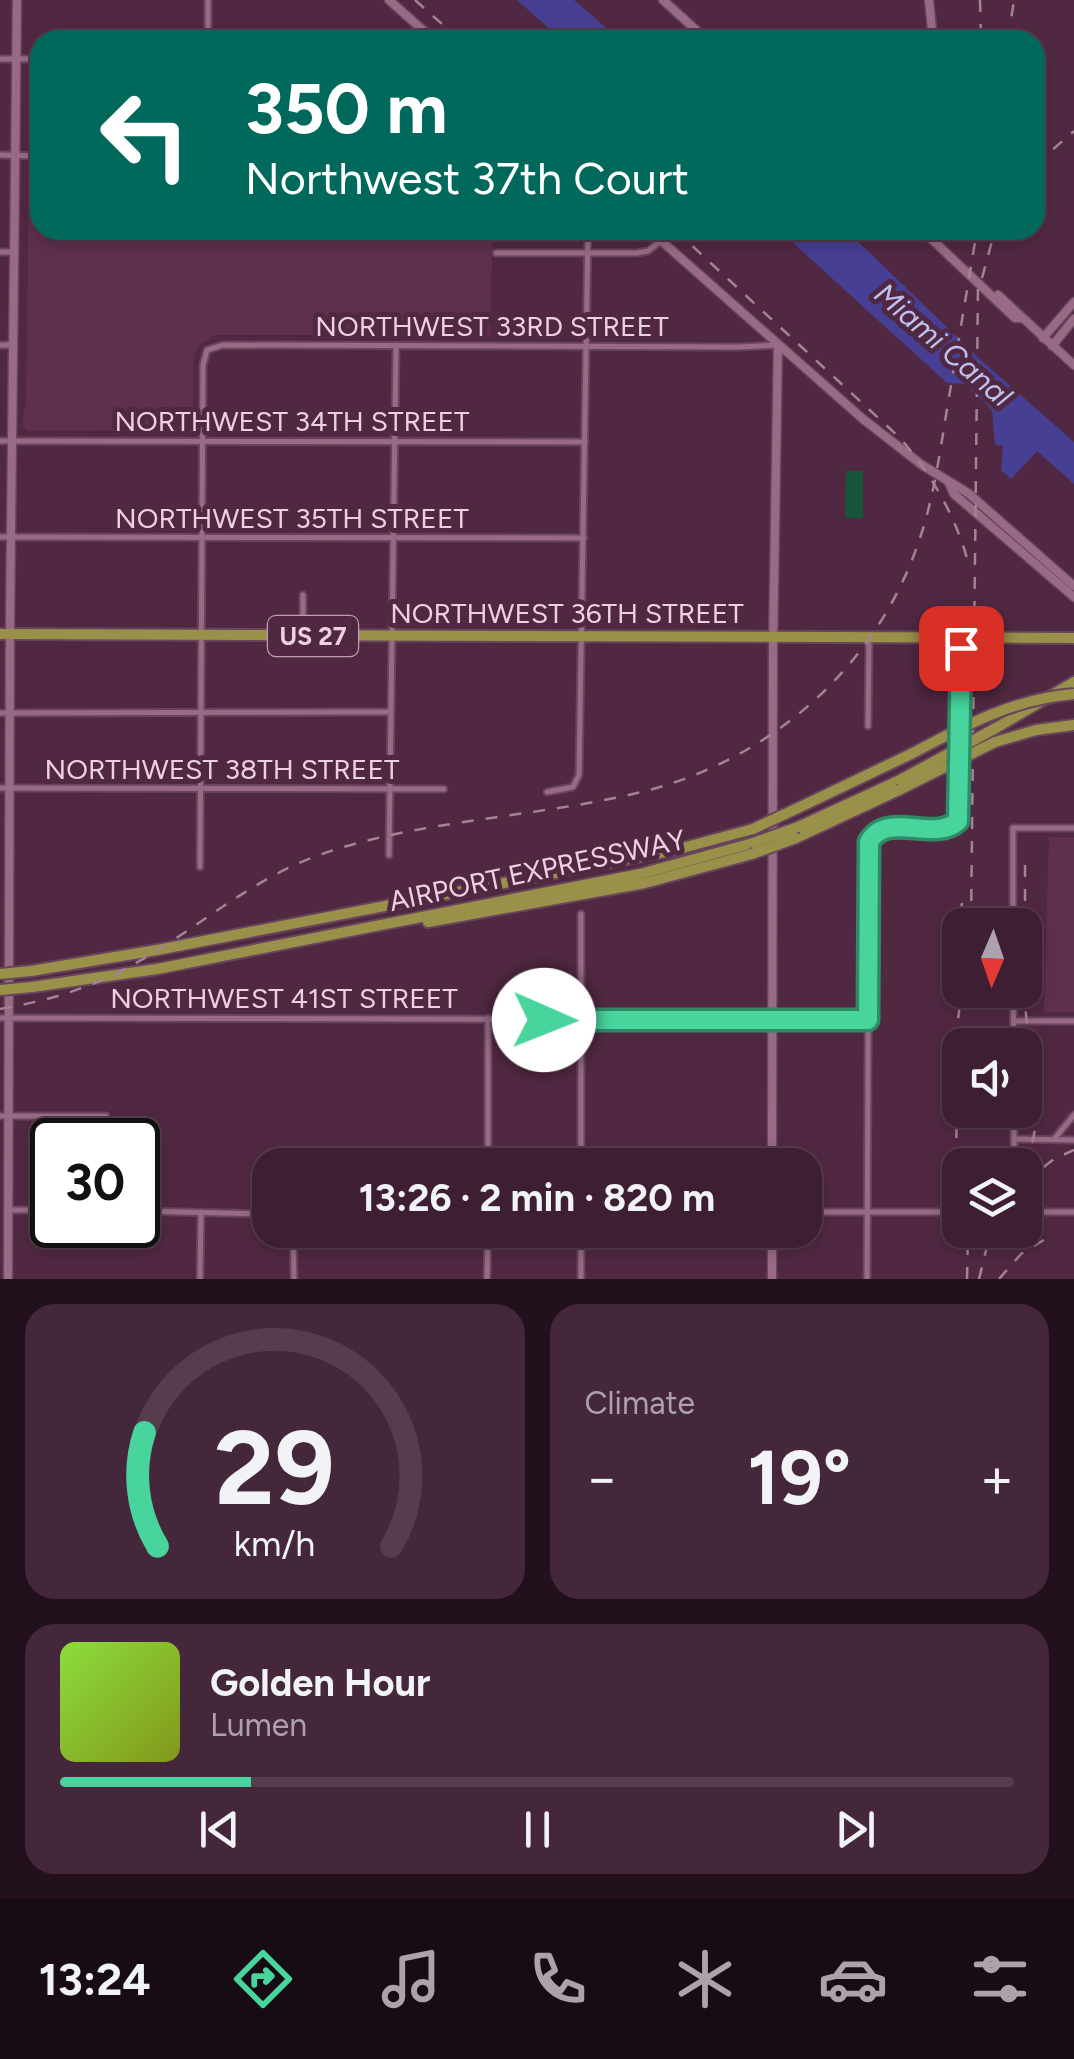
<!DOCTYPE html>
<meta charset="utf-8">
<style>
:root{--surface:#3d1e32;--page:#44273a;--text:#f1f3f6;--muted:#ada2ac;--line:#563c4d;--accent:#48d49d}
body{margin:0;font-family:Figtree,sans-serif;background:var(--page);color:var(--text);height:100vh;display:flex;flex-direction:column;font-size:38px;white-space:nowrap}
*{box-sizing:border-box;margin:0}
p{font-size:32px;color:var(--muted)}
.icon{flex:none;width:55px;height:55px;fill:none;stroke:currentColor;stroke-width:2;stroke-linecap:round;stroke-linejoin:round}
.map{position:relative;height:1279px;overflow:hidden}
.side{display:flex;flex-direction:column;gap:25px;padding:25px;background:#22101c;flex:1}
.side>*{flex:none}
.guide{position:absolute;left:30px;top:30px;width:1015px;height:210px;border-radius:30px;box-shadow:0 5px 15px #0003,0 0 0 2px var(--line);background:#00695c;color:#fff;overflow:hidden}
.needle{width:65px;rotate:182deg}
.tools{position:absolute;left:942px;top:908px;display:grid;gap:20px}
.tools a{display:grid;place-items:center;width:100px;height:100px;border-radius:20px;background:var(--surface);box-shadow:0 5px 15px #0003,0 0 0 2px var(--line);font-size:50px}
.speed{position:absolute;left:30px;top:1118px;display:flex;gap:20px;font-size:50px;font-weight:700;text-align:center}
.speed>*{display:grid;place-content:center;width:130px;height:130px;border-radius:50%;background:var(--surface);box-shadow:0 5px 15px #0003,0 0 0 2px var(--line);line-height:1}
.speed .limit{border:5px solid #111;border-radius:15px;background:#fff;color:#111}
.pin{position:absolute;display:grid;place-items:center;width:85px;height:85px;color:#fff;margin:-42px;border-radius:20px;box-shadow:0 5px 15px #0006}
.me{position:absolute;width:110px;margin:-55px;rotate:91deg;stroke-linejoin:round;filter:drop-shadow(0 0 8px #0008)}
.turn{display:flex;align-items:center;gap:35px;height:210px;padding:0 50px;font-size:45px}
.turn .icon{width:130px;height:130px;stroke-width:2.5}
.turn b{display:block;font-size:70px;line-height:85px}
.big{font-size:75px;font-weight:700;line-height:1.1}
.side .tile{flex:1;display:flex;flex-direction:column;justify-content:center;gap:15px;min-width:0;padding:0 35px;border-radius:30px;background:var(--page)}
.side .dial{align-items:center;gap:0}
.dial svg{height:260px;overflow:visible;fill:none;stroke:var(--line);stroke-width:7;stroke-linecap:round;text-anchor:middle}
.dial text{fill:var(--text);stroke:none}
.song{display:flex;align-items:center;gap:30px}
.cover{width:120px;height:120px;border-radius:15px;background:linear-gradient(135deg,hsl(90 70% 55%),hsl(70 70% 35%))}
.played{height:10px;border-radius:5px;background:linear-gradient(90deg,var(--accent) 20%,var(--line) 20%)}
.keys{display:flex;justify-content:space-around;direction:ltr}
.heat{display:flex;justify-content:space-between;align-items:center;font-size:55px;direction:ltr}
.side .tiles{flex:1;display:grid;gap:25px;grid-template-columns:1fr 1fr}
.tile:last-child{grid-column:span 2}
.trip{position:absolute;left:252px;top:1148px;width:570px;height:100px;border-radius:30px;background:var(--surface);box-shadow:0 5px 15px #0003,0 0 0 2px var(--line);font-weight:700;line-height:100px;text-align:center}
.tab-bar{display:flex;height:160px;justify-content:space-around;align-items:center;background:#180c14;color:var(--muted)}
.tab-bar .icon{width:70px;height:70px}
.tab-bar .on{color:var(--accent)}
.tab-bar b{font-size:45px;color:var(--text)}
.map>svg:first-child{display:block}
.built{fill:#5f304e}
.green{fill:#16543c}
.water{fill:#473f93}
.lines{fill:none;stroke-linecap:round;stroke-linejoin:round}
.street-casing{stroke:#68455c;stroke-width:9}
.secondary-casing{stroke:#68455c;stroke-width:11}
.highway-casing{stroke:#68455c;stroke-width:14}
.street{stroke:#996a86;stroke-width:5}
.secondary{stroke:#996a86;stroke-width:8}
.highway{stroke:#99914a;stroke-width:10}
.rail{stroke:#a48397;stroke-width:2.5;stroke-dasharray:12 12;stroke-linecap:butt}
.highway-bridge-casing{stroke:#68455c;stroke-width:14;stroke-linecap:butt}
.highway-bridge{stroke:#99914a;stroke-width:10}
.route-casing{stroke:#2f8a66;stroke-width:25}
.route{stroke:#48d49d;stroke-width:18}
.labels{text-anchor:middle;stroke-width:10;stroke-linejoin:round;paint-order:stroke}
.shield{fill:#512842;stroke:#be9eb1;stroke-width:2.5}
.shield-label{font-size:25px;font-weight:bold;fill:#ecd1e0}
.street-label{font-size:28px;fill:#ecd1e0;stroke:#512842}
.water-label{font-size:30px;font-style:italic;fill:#bec0ee;stroke:#512842}
</style>
<div class="map">
<svg width="1074" height="1279" viewBox="0 0 1074 1279">
<rect width="100%" height="100%" fill="#512842"/>
<!-- built -->
<g class="built">
<path d="M 37,166 L 40,166 L 40,230 L 492,230 L 491,335 L 216,335 L 200,344 L 194,356 L 193,425 L 189,430 L 28,431 L 22,425 L 26,400 L 29,177 L 36,174 Z"/>
<path d="M 1049,837 L 1074,837 L 1074,1012 L 1044,1012 Z"/>
</g>
<!-- green -->
<path class="green" d="M 846,471 L 863,471 L 863,518 L 845,518 Z"/>
<!-- water -->
<g class="water">
<path d="M 517,0 L 574,0 L 620,40 L 562,40 Z"/>
<path d="M 779,230 L 846,230 L 982,361 L 1074,442 L 1074,484 L 1037,451 L 1011,479 L 1001,470 L 1003,446 L 995,445 L 992,410 L 966,384 L 947,383 Z"/>
</g>
<g class="lines">
<defs>
<g id="street">
<path d="M 208,40 L 208,0"/>
<path d="M 0,59 L 40,59"/>
<path d="M 0,155 L 40,156"/>
<path d="M 0,252 L 14,252"/>
<path d="M 496,253 L 636,253 L 648,251 L 661,241"/>
<path d="M 0,345 L 13,345"/>
<path d="M 0,441 L 585,442"/>
<path d="M 0,537 L 584,538"/>
<path d="M 303,636 L 303,595"/>
<path d="M 0,713 L 391,712"/>
<path d="M 868,726 L 869,638"/>
<path d="M 960,748 L 961,639"/>
<path d="M 0,788 L 444,789"/>
<path d="M 547,792 L 573,787 L 579,775 L 588,230"/>
<path d="M 389,855 L 396,345"/>
<path d="M 200,867 L 203,365 L 207,350 L 223,345 L 738,347 L 778,345"/>
<path d="M 1013,925 L 1013,828 L 1074,828"/>
<path d="M 1013,990 L 1014,1045"/>
<path d="M 0,1018 L 868,1020"/>
<path d="M 1014,1021 L 1074,1021"/>
<path d="M 1014,1110 L 1014,1165"/>
<path d="M 0,1116 L 106,1116"/>
<path d="M 1014,1139 L 1074,1140"/>
<path d="M 1054,1139 L 1074,1115"/>
<path d="M 488,1165 L 488,1018"/>
<path d="M 581,1165 L 581,914"/>
<path d="M 8,1210 L 52,1210"/>
<path d="M 138,1211 L 270,1214"/>
<path d="M 805,1212 L 958,1212"/>
<path d="M 1030,1212 L 1074,1212"/>
<path d="M 293,1230 L 294,1279"/>
<path d="M 581,1230 L 581,1279"/>
<path d="M 200,1279 L 201,1212"/>
<path d="M 487,1279 L 488,1230"/>
<path d="M 867,1279 L 869,842 C 887,808 941,848 959,817 L 960,759"/>
</g>
<g id="secondary">
<path d="M 389,0 L 434,40"/>
<path d="M 663,0 L 707,40"/>
<path d="M 929,0 L 933,40"/>
<path d="M 649,230 L 863,419 L 922,465 L 968,493 L 1074,586"/>
<path d="M 922,230 L 1015,318 L 1022,318"/>
<path d="M 998,295 L 1074,365"/>
<path d="M 1043,338 L 1074,302"/>
<path d="M 1052,346 L 1074,319"/>
<path d="M 949,483 L 954,494 L 1074,597"/>
<path d="M 772,1165 L 773,645 L 778,345"/>
<path d="M 8,1279 L 10,620 L 17,0"/>
<path d="M 772,1279 L 772,1230"/>
</g>
<g id="highway">
<path d="M 0,634 L 1074,638"/>
<path d="M 996,728 L 1074,682"/>
<path d="M 995,742 L 1036,730 L 1074,725"/>
<path d="M 798,808 L 911,754"/>
<path d="M 798,827 L 900,780"/>
<path d="M 796,838 L 899,790"/>
<path d="M 428,922 L 645,883 L 752,854"/>
<path d="M 31,971 L 157,950 L 675,850 L 753,829"/>
<path d="M 32,987 L 157,969 L 640,874 L 753,843"/>
</g>
</defs>
<!-- street casing -->
<use href="#street" class="street-casing"/>
<!-- secondary casing -->
<use href="#secondary" class="secondary-casing"/>
<!-- highway casing -->
<use href="#highway" class="highway-casing"/>
<!-- street -->
<use href="#street" class="street"/>
<!-- secondary -->
<use href="#secondary" class="secondary"/>
<!-- highway -->
<use href="#highway" class="highway"/>
<!-- rail -->
<g class="rail">
<path d="M 415,0 L 460,40"/>
<path d="M 980,0 L 981,40"/>
<path d="M 1008,40 L 1014,0"/>
<path d="M 1035,165 L 1074,131"/>
<path d="M 675,230 L 900,438 C 932,475 957,518 969,566"/>
<path d="M 982,278 L 995,230"/>
<path d="M 971,925 L 978,285"/>
<path d="M 1025,925 L 1025,855"/>
<path d="M 953,1007 L 954,962 L 962,903"/>
<path d="M 0,1009 C 48,1001 94,987 136,963 C 200,927 253,877 325,853 C 421,820 537,817 637,793 C 770,762 879,666 921,535 C 934,495 940,452 947,409 C 957,350 967,290 977,230"/>
<path d="M 1024,1165 C 1052,1106 1024,1051 1025,990"/>
<path d="M 1025,1182 L 1054,1159 L 1074,1150"/>
<path d="M 956,1210 L 957,1027 L 962,990"/>
<path d="M 967,1279 L 968,1230"/>
<path d="M 979,1279 L 991,1230"/>
<path d="M 999,1279 L 1021,1254 L 1047,1238"/>
</g>
<defs>
<g id="highway-bridge">
<path d="M 911,754 C 964,726 1013,699 1074,694"/>
<path d="M 900,780 L 996,728"/>
<path d="M 899,790 L 995,742"/>
<path d="M 753,829 L 798,808"/>
<path d="M 753,843 L 798,827"/>
<path d="M 752,854 L 796,838"/>
<path d="M 0,974 L 31,971"/>
<path d="M 0,990 L 32,987"/>
</g>
</defs>
<!-- highway-bridge casing -->
<use href="#highway-bridge" class="highway-bridge-casing"/>
<!-- highway-bridge -->
<use href="#highway-bridge" class="highway-bridge"/>
</g>
<g class="lines">
<defs>
<path id="route" d="M 544,1020 L 868,1020 L 869,842 C 887,810 934,843 958,821 L 961,648"/>
</defs>
<!-- route casing -->
<use href="#route" class="route-casing"/>
<!-- route -->
<use href="#route" class="route"/>
</g>
<g class="labels">
<!-- shield labels -->
<rect class="shield" x="268" y="616" width="90" height="40" rx="8"/>
<g class="shield-label">
<text x="313" y="645">US 27</text>
</g>
<!-- street labels -->
<g class="street-label">
<text x="492" y="336">NORTHWEST 33RD STREET</text>
<text x="292" y="431">NORTHWEST 34TH STREET</text>
<text x="292" y="528">NORTHWEST 35TH STREET</text>
<text x="567" y="623">NORTHWEST 36TH STREET</text>
<text x="222" y="779">NORTHWEST 38TH STREET</text>
<text transform="translate(537 870) rotate(-12)" y="10">AIRPORT EXPRESSWAY</text>
<text x="284" y="1008">NORTHWEST 41ST STREET</text>
</g>
<!-- water labels -->
<g class="water-label">
<text transform="translate(943 345) rotate(41)" y="10">Miami Canal</text>
</g>
</g>
</svg>
<div class="tools">
<a><svg class="needle" viewBox="-14 -14 28 28"><path d="M0-13l5 13h-10z" fill="#e53935"/><path d="M0 13l5-13h-10z" fill="#ada2ac"/></svg></a>
<a><svg class="icon" aria-label="sound" viewBox="0 0 24 24"><path d="M4 9h4l5-4v14l-5-4H4zM17 9q2 3 0 6"/></svg></a>
<a><svg class="icon" aria-label="layers" viewBox="0 0 24 24"><path d="M12 4l9 5-9 5-9-5zM3 14l9 5 9-5"/></svg></a>
</div>
<div class="speed"><div class="limit">30</div></div>
<div class="pin" style="left:961px;top:648px;background:#d93025"><svg class="icon" aria-label="arrive" viewBox="0 0 24 24"><path d="M6 21V4h12l-3 4 3 4H6"/></svg></div>
<svg class="me" style="left:544px;top:1020px" viewBox="-20 -20 40 40"><circle r="19" fill="#fff"/><path d="M0-13L10 11 0 6-10 11z" fill="#48d49d"/></svg>
<div class="trip">13:26 · 2 min · 820 m</div>
<div class="guide">
<div class="turn"><svg class="icon" aria-label="left" viewBox="0 0 24 24"><path d="M17 20v-9H6M10 6l-5 5 5 5"/></svg><div><b>350 m</b>Northwest 37th Court</div></div>
</div>
</div>
<section class="side">
<div class="tiles">
<div class="tile dial"><svg viewBox="0 0 100 80">
<path d="M14 69A42 42 0 1 1 86 69"/>
<path d="M14 69A42 42 0 0 1 10 34" stroke="#48d49d"/>
<text x="50" y="56" font-size="32" font-weight="700">29</text>
<text x="50" y="72" font-size="11">km/h</text>
</svg></div>
<div class="tile"><p>Climate</p>
<div class="heat"><a>−</a><b class="big">19°</b><a>+</a></div>
</div>
<div class="tile">
<div class="song"><i class="cover"></i><div><b>Golden Hour</b><p>Lumen</p></div></div>
<div class="played"></div>
<div class="keys"><svg class="icon" aria-label="previous" viewBox="0 0 24 24"><path d="M18 5L8 12l10 7zM5 5v14"/></svg><svg class="icon" aria-label="pause" viewBox="0 0 24 24"><path d="M8 5v14M16 5v14"/></svg><svg class="icon" aria-label="next" viewBox="0 0 24 24"><path d="M6 5l10 7-10 7zM19 5v14"/></svg></div>
</div>
</div>
</section>
<nav class="tab-bar">
<b>13:24</b>
<svg class="icon on" aria-label="directions" viewBox="0 0 24 24"><path d="M12 3l9 9-9 9-9-9zM9 14v-3h6M13 9l2 2-2 2"/></svg>
<svg class="icon" aria-label="music" viewBox="0 0 24 24"><path d="M9 18V5l10-2v13"/><circle cx="6" cy="18" r="3"/><circle cx="16" cy="16" r="3"/></svg>
<svg class="icon" aria-label="phone" viewBox="0 0 24 24"><path d="M5 4h4l2 5-3 2q2 4 5 5l2-3 5 2v4C11 20 4 13 5 4z"/></svg>
<svg class="icon" aria-label="climate" viewBox="0 0 24 24"><path d="M12 3v18M4 7l16 10M4 17L20 7"/></svg>
<svg class="icon" aria-label="car" viewBox="0 0 24 24"><path d="M5 17H2v-5l4-1 3-4h7l3 4 3 1v5h-3M9 17h6M6 11h13"/><circle cx="7" cy="17" r="2"/><circle cx="17" cy="17" r="2"/></svg>
<svg class="icon" aria-label="filters" viewBox="0 0 24 24"><path d="M4 7h16M4 17h16"/><circle cx="9" cy="7" r="2"/><circle cx="15" cy="17" r="2"/></svg>
</nav>
